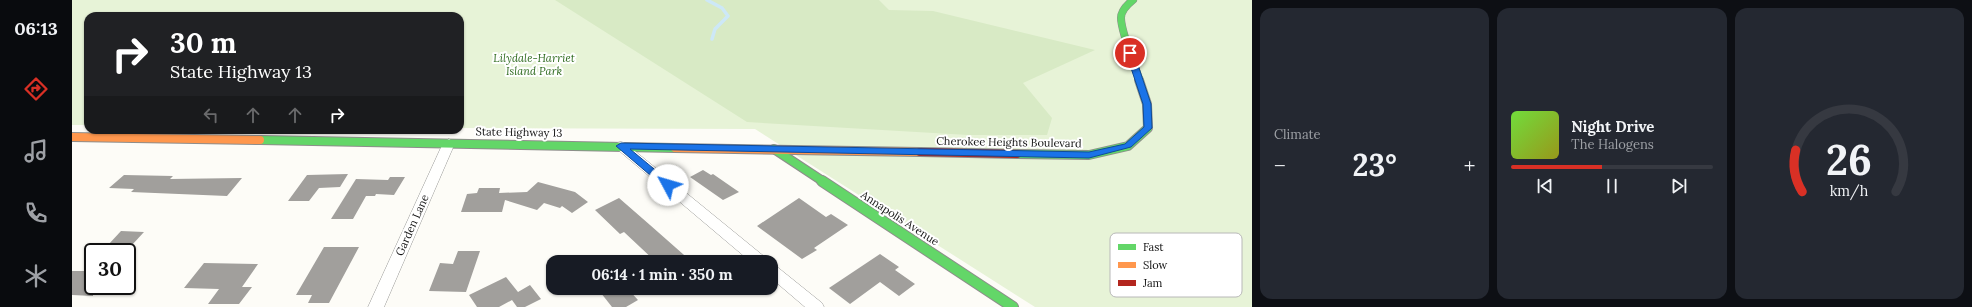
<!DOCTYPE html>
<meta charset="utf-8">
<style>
:root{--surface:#171b24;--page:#242831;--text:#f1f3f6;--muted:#9ea1a6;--line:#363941;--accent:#d93025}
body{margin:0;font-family:Lora,serif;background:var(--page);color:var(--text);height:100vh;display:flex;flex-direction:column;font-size:15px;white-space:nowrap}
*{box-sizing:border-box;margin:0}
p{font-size:13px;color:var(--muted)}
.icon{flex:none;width:22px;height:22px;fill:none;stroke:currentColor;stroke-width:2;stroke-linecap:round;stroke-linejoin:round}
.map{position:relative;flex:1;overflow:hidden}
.panel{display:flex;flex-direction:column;gap:8px;padding:8px;background:#0d0f14;width:720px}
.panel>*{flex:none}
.guide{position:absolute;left:12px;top:12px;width:380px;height:122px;border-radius:12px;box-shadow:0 1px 3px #0004;background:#202124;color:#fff;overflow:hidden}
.speed{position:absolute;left:12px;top:243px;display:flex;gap:8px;font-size:20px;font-weight:700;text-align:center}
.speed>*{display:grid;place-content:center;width:52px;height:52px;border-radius:50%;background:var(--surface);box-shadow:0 1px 3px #0004;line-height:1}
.speed .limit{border:2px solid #111;border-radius:6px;background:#fff;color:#111}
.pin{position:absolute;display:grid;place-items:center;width:34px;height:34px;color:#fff;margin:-17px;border:2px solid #fff;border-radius:50%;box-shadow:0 1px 4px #0007}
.me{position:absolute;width:44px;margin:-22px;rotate:309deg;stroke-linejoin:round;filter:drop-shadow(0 0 3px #0008)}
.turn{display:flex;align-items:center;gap:14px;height:84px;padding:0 20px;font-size:18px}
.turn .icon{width:52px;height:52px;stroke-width:2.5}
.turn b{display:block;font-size:28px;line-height:34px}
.lanes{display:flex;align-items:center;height:38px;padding:0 20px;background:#0003;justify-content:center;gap:20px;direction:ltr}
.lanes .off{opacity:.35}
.big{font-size:30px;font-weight:700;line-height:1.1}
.panel .card{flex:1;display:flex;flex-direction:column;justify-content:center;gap:6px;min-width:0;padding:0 14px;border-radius:12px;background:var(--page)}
.panel .dial{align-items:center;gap:0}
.dial svg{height:104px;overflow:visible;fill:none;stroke:var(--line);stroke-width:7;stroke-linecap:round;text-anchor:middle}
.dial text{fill:var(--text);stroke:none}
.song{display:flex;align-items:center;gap:12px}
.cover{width:48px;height:48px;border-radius:6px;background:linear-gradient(135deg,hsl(100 70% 55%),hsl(60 70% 35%))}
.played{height:4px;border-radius:2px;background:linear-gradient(90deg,var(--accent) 45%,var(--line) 45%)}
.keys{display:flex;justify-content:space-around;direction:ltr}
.heat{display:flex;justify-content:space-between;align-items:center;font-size:22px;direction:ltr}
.panel .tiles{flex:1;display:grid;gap:8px;grid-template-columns:repeat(3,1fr)}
.trip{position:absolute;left:474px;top:255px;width:232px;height:40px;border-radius:12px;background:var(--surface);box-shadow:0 1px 3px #0004;font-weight:700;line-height:40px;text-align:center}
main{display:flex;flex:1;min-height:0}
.tabs{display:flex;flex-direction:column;width:72px;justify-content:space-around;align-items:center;background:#090b0e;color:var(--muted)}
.tabs .icon{width:28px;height:28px}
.tabs .current{color:var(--accent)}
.tabs b{font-size:18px;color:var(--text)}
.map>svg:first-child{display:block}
.green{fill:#e7f3d7}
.forest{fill:#d8eac5}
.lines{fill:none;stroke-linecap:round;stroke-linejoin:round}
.stream{stroke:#cde8f7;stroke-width:3.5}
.building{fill:#a19f9c}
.street-casing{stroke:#979795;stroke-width:1}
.fast-far2-casing{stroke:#8e8d8b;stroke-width:8}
.fast-far1-casing{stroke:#8e8d8b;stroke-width:10}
.fast-casing{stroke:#8e8d8b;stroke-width:12}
.slow-casing{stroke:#8e8d8b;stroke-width:10}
.jam-casing{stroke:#8e8d8b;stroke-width:10}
.street{fill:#fffffe;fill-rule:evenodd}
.fast-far2{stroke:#63d668;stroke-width:7}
.fast-far1{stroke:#63d668;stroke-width:8}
.fast{stroke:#63d668;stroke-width:10}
.slow{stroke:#ff974d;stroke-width:8}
.jam{stroke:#b3261e;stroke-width:8}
.route{fill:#1a73e8;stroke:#114b97}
.labels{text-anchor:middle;stroke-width:4;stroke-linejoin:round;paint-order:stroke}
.park-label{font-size:11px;font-style:italic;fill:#2f6b1f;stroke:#fff}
.street-label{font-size:11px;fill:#111;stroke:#fff}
.key{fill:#fff;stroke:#b8b8b8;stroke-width:1}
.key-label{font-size:11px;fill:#111}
</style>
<main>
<nav class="tabs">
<b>06:13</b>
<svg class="icon current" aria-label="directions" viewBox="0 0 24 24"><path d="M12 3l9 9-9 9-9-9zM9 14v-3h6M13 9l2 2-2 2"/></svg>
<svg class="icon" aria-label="music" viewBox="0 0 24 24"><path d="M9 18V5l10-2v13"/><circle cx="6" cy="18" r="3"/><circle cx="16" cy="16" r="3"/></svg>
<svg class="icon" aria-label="phone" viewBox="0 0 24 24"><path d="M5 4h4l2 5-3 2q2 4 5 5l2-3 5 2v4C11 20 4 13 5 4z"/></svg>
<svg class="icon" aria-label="climate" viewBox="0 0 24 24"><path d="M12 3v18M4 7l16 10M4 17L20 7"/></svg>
</nav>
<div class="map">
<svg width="1180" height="307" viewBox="0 0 1180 307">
<rect width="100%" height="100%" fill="#fdfcf7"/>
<!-- green -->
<path class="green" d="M 0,0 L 1180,0 L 1180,307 L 963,307 L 683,129 L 388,128 L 388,16 L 16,16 L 16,125 L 0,125 Z"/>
<!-- forest -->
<path class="forest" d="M 483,0 L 807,0 L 817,10 L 861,11 L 1023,50 L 951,83 L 980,118 L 975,135 L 896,135 L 675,122 Z"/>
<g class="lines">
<!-- stream -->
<path class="stream" d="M 635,0 L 650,8 L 656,16 L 643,29 L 640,39"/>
</g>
<!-- building -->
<g class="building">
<path d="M 631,170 L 639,175 L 641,174 L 667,192 L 651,200 L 618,177 Z"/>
<path d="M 276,174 L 268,187 L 247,188 L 237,201 L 216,201 L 235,175 Z"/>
<path d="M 52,175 L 101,176 L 98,179 L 170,178 L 155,196 L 59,192 L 62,189 L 37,188 Z"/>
<path d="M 318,177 L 333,177 L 322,195 L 304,194 L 303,196 L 294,196 L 281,219 L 259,219 L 284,179 L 316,180 Z"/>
<path d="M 466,182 L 503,192 L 516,202 L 500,213 L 490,206 L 488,208 L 472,203 L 465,210 L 433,200 L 430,212 L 389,212 L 395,194 L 405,193 L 407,188 L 428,188 L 427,193 L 455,192 Z"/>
<path d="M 547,198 L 578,225 L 620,262 L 584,262 L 552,232 L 548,234 L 523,210 Z"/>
<path d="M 727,198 L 754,217 L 759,214 L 776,225 L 742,248 L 745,250 L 730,259 L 685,226 Z"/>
<path d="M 49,231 L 72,232 L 60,245 L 36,245 Z"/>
<path d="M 252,247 L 287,247 L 257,303 L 236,303 L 240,295 L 224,295 Z"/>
<path d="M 386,251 L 408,251 L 394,292 L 357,291 L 368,263 L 381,264 Z"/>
<path d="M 808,254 L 827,267 L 823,270 L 843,284 L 827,296 L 808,282 L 778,304 L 757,288 Z"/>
<path d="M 132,263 L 186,264 L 170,287 L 180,287 L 167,304 L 136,304 L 147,289 L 112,288 Z"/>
<path d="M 0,271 L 21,271 L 21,296 L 0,295 Z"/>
<path d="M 434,277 L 446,292 L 458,285 L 469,299 L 453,307 L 445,307 L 440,300 L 427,307 L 405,307 L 397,295 Z"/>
<path d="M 525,288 L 555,288 L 566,300 L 554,307 L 540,307 Z"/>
</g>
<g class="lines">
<defs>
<g id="street">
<path d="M 377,139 L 383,143 L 312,307 L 296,307 L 371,143 Z"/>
<path d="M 549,142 L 553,143 L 694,258 L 696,262 L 679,262 L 545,149 L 543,146 L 545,143 Z"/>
<path d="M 699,264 L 704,266 L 750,303 L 752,307 L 733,307 L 699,278 Z"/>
</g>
<path id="fast-far2" d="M 1061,0 C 1056,4 1049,10 1049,18 C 1049,32 1063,66 1068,81"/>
<g id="fast-far1">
<path d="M 188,140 L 603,148"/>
<path d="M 702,149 L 752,182"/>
<path d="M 945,154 L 1017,155 L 1056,146 L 1076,128 L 1075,104 L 1067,80"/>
</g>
<path id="fast" d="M 750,181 L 941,307"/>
<g id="slow">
<path d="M 0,137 L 188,140"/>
<path d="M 603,148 L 848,152"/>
</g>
<path id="jam" d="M 848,152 L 945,154"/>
</defs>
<!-- street casing -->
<use href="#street" class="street-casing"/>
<!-- fast-far2 casing -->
<use href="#fast-far2" class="fast-far2-casing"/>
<!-- fast-far1 casing -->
<use href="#fast-far1" class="fast-far1-casing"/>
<!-- fast casing -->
<use href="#fast" class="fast-casing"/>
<!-- slow casing -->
<use href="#slow" class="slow-casing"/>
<!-- jam casing -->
<use href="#jam" class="jam-casing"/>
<!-- street -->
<use href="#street" class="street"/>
<!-- fast-far2 -->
<use href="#fast-far2" class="fast-far2"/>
<!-- fast-far1 -->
<use href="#fast-far1" class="fast-far1"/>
<!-- fast -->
<use href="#fast" class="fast"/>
<!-- slow -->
<use href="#slow" class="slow"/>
<!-- jam -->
<use href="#jam" class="jam"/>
</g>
<!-- route -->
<path class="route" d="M 1058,51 L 1062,53 L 1079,104 L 1080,128 L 1059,147 L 1017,158 L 558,149 L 599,183 L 600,185 L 599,187 L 592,187 L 544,146 L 549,143 L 1017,152 L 1053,144 L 1072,127 L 1071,104 L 1054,53 Z"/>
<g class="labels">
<!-- park labels -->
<g class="park-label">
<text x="462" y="62">Lilydale-Harriet<tspan x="462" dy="13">Island Park</tspan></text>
</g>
<!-- street labels -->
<g class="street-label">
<text transform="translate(447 132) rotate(1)" y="4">State Highway 13</text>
<text transform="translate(937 142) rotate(1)" y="4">Cherokee Heights Boulevard</text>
<text transform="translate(828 218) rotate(33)" y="4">Annapolis Avenue</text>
<text transform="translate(340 225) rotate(-66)" y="4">Garden Lane</text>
</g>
</g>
<!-- legend -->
<rect x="1038" y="233" width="132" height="64" rx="6" class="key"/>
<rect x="1046" y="244" width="18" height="6" fill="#63d668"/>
<rect x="1046" y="262" width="18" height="6" fill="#ff974d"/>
<rect x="1046" y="280" width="18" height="6" fill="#b3261e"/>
<g class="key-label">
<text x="1071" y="251">Fast</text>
<text x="1071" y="269">Slow</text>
<text x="1071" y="287">Jam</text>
</g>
</svg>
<div class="speed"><div class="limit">30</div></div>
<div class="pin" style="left:1058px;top:53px;background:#d93025"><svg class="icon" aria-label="arrive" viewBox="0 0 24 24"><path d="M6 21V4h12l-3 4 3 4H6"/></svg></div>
<svg class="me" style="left:596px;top:185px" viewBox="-20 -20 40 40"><circle r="19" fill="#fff"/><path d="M0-13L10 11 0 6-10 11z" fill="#1a73e8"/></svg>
<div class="trip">06:14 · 1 min · 350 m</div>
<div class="guide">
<div class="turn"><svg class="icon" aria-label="right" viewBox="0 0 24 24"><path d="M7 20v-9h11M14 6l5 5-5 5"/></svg><div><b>30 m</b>State Highway 13</div></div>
<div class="lanes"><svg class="icon off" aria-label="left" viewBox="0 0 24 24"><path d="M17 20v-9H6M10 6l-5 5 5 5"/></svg><svg class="icon off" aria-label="ahead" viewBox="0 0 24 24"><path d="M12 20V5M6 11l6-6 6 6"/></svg><svg class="icon off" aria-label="ahead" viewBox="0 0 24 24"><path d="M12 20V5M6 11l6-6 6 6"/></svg><svg class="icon" aria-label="right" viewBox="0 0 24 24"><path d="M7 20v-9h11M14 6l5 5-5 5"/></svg></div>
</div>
</div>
<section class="panel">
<div class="tiles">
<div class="card"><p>Climate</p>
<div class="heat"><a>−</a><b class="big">23°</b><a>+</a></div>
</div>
<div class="card">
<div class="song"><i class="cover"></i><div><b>Night Drive</b><p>The Halogens</p></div></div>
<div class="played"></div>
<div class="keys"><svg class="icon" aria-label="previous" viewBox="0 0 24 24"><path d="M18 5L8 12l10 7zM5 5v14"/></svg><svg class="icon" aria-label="pause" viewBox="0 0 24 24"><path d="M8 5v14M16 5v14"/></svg><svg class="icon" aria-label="next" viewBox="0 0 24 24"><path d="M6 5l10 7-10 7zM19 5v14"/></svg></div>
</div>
<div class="card dial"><svg viewBox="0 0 100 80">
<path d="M14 69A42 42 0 1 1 86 69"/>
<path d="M14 69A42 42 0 0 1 9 37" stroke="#d93025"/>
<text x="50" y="56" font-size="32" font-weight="700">26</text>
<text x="50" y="72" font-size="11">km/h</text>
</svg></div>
</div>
</section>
</main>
